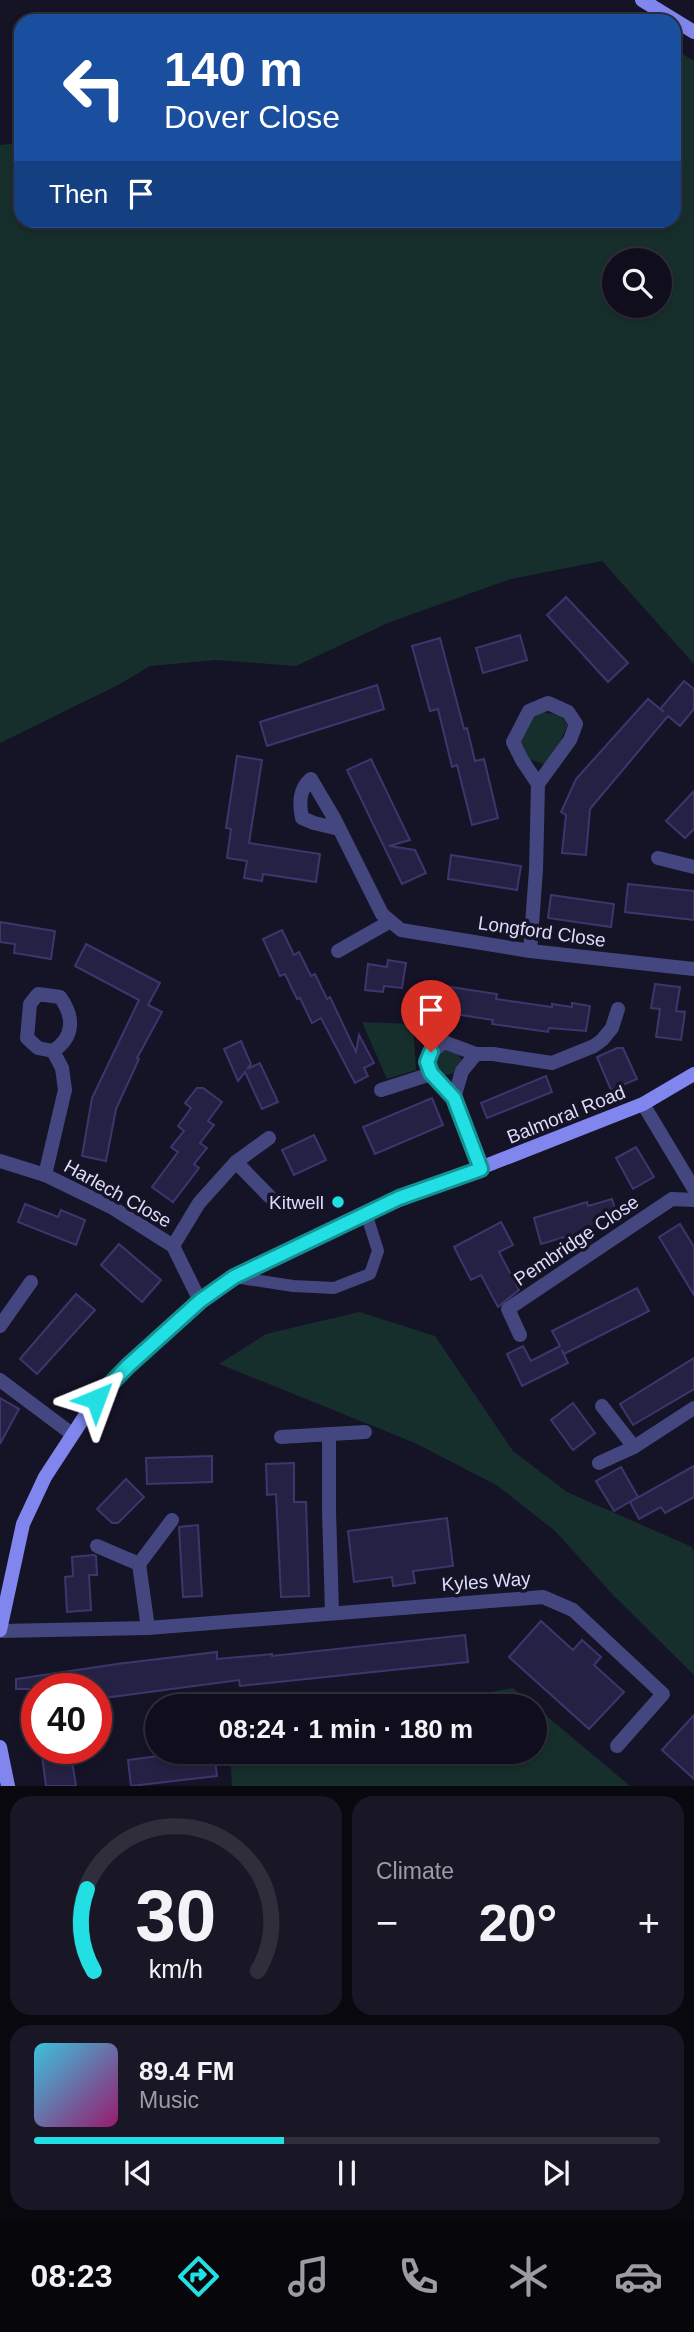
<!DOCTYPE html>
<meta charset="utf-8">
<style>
:root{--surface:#100e1c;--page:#191725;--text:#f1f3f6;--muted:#9c9ca3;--line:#302e3b;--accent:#21dfe2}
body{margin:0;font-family:Helvetica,sans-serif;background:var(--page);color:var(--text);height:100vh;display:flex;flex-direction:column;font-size:26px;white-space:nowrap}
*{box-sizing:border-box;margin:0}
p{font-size:23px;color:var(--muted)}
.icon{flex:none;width:38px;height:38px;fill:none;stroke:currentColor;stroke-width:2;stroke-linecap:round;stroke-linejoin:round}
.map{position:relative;height:1786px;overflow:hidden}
.details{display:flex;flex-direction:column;gap:10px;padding:10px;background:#09080f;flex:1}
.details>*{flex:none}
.hud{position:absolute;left:14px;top:14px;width:667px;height:214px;border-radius:21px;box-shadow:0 4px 10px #0003,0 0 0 2px var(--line);background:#1a4fa0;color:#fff;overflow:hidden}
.buttons{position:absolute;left:602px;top:248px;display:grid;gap:14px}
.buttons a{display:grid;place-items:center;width:70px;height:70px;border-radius:50%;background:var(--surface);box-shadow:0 4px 10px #0003,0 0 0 2px var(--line);font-size:35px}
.speed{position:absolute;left:21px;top:1673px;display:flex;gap:14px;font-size:35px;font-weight:700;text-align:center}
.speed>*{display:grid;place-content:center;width:91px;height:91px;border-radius:50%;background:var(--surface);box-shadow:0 4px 10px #0003,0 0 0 2px var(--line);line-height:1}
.speed .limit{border:10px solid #d22;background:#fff;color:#111}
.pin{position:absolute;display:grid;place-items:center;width:60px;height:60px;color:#fff;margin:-72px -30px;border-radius:50% 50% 50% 0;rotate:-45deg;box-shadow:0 0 7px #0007}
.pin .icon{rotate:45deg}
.me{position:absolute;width:77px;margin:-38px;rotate:44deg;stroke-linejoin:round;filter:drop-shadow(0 0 5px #0008)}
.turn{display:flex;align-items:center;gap:24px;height:147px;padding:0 35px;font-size:32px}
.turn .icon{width:91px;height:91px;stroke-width:2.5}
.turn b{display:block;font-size:49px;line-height:60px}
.then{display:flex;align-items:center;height:66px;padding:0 35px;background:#0003;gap:14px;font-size:26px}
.big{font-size:52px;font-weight:800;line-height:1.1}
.details .tile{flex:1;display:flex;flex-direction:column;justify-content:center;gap:10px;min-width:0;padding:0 24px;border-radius:21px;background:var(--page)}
.details .dial{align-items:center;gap:0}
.dial svg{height:182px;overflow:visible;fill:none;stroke:var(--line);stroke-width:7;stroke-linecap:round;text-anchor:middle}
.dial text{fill:var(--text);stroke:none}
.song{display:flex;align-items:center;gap:21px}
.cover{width:84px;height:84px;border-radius:10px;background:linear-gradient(135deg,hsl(190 70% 55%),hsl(320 70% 35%))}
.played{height:7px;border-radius:4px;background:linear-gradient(90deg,var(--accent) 40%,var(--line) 40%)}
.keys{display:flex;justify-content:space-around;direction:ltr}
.heat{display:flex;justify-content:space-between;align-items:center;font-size:38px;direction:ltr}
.details .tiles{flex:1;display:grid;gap:10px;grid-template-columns:1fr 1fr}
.tile:last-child{grid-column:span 2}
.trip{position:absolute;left:145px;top:1694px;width:402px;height:70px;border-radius:35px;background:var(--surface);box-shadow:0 4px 10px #0003,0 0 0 2px var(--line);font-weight:800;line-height:70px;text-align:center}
.tab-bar{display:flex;height:112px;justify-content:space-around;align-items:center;background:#06060b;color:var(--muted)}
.tab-bar .icon{width:49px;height:49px}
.tab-bar .current{color:var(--accent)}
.tab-bar b{font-size:32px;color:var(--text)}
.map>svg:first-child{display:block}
.green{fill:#172f2c;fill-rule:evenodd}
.building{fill:#252144;stroke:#3d366d;stroke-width:2}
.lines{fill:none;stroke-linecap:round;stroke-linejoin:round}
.lane{stroke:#44477f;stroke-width:12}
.street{stroke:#44477f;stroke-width:14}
.secondary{stroke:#8086ee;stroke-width:14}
.route-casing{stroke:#159193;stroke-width:18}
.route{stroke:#21dfe2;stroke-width:12}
.poi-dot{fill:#21dfe2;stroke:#151326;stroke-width:2.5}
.labels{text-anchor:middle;stroke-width:7;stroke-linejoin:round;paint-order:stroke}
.street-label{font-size:19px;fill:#dddcfa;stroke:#151326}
.poi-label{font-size:19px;fill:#dddcfa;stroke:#151326;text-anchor:end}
</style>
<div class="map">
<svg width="694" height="1786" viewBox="0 0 694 1786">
<rect width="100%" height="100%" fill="#151326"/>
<!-- green -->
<g class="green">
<path d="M 674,49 L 694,61 L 694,664 L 602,561 L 511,579 L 390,622 L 296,666 L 216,660 L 150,666 L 120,684 L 0,743 L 0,145 L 21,143 L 21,220 L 674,220 ZM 614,261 L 660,261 L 660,306 L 614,306 Z"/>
<path d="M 542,712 L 560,715 L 568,725 L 559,744 L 544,764 L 526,758 L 520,742 L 527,720 Z"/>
<path d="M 362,1022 L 413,1024 L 416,1070 L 387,1079 Z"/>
<path d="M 444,1047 L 455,1051 L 462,1060 L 455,1073 L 445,1075 L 434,1069 L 435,1056 Z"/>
<path d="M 359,1312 L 435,1336 L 513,1451 L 567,1492 L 692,1547 L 694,1552 L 694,1675 L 614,1596 L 555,1531 L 498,1486 L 415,1443 L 219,1364 L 266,1334 Z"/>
<path d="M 513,1688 L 534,1706 L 414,1706 Z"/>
<path d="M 536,1707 L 630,1786 L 232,1786 L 230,1752 L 536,1752 Z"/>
</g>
<!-- building -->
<g class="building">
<path d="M 566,597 L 628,663 L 608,682 L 547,615 Z"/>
<path d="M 520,635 L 527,660 L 483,673 L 476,648 Z"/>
<path d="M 440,638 L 464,729 L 467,728 L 475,761 L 484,759 L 498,818 L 472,825 L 457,765 L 452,767 L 438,709 L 430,711 L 412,646 Z"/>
<path d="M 684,681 L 694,689 L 694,709 L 680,726 L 668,716 L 590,809 L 586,855 L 562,853 L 566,815 L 561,812 L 576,779 L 648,699 L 664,712 L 660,709 Z"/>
<path d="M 377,685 L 384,709 L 267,746 L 260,722 Z"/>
<path d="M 237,756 L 262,760 L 249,843 L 320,854 L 316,882 L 263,874 L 262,881 L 244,878 L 247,861 L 227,858 L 231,829 L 226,828 Z"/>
<path d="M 371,759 L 410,840 L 389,846 L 415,850 L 426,873 L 402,884 L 347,770 Z"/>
<path d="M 694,791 L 694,829 L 685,838 L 666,821 Z"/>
<path d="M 451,855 L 521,866 L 517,890 L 448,879 Z"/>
<path d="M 628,884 L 694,891 L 694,920 L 625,912 Z"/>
<path d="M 551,895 L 614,904 L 611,927 L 548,918 Z"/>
<path d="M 0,922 L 55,931 L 51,959 L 14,953 L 15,944 L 0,942 Z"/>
<path d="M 282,930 L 294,955 L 299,952 L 311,976 L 315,974 L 327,999 L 330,997 L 356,1052 L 359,1035 L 374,1063 L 364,1068 L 368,1076 L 355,1083 L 321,1018 L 312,1023 L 300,998 L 297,999 L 285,974 L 280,976 L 263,939 Z"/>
<path d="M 86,944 L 160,983 L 148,1005 L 162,1012 L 137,1058 L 139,1059 L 116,1109 L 106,1161 L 82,1156 L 92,1098 L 139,1000 L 75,966 Z"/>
<path d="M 388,960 L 406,963 L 402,988 L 384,986 L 383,992 L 365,990 L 368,964 L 387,967 Z"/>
<path d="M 431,984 L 497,994 L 496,999 L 552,1007 L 552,1004 L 572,1007 L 572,1003 L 590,1006 L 586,1031 L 549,1028 L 548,1032 L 492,1024 L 493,1020 L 416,1008 L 419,991 Z"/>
<path d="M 655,984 L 680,987 L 676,1011 L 685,1012 L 681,1040 L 656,1037 L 660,1009 L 651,1008 Z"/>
<path d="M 241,1041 L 251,1064 L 247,1069 L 260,1063 L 278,1102 L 262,1109 L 245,1072 L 238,1081 L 224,1049 Z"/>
<path d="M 617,1048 L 623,1048 L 637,1079 L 611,1090 L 597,1057 Z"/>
<path d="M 546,1076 L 552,1092 L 487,1118 L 481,1103 Z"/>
<path d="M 197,1088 L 203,1088 L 222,1102 L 208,1121 L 214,1125 L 200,1143 L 207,1148 L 194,1164 L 199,1168 L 173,1202 L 152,1187 L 178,1152 L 171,1147 L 184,1131 L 178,1126 L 191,1108 L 185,1103 Z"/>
<path d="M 432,1098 L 443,1125 L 375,1154 L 363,1127 Z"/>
<path d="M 314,1135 L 326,1160 L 294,1175 L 282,1150 Z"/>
<path d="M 636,1147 L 654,1177 L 633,1189 L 616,1158 Z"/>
<path d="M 612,1199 L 617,1215 L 593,1222 L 595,1228 L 541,1244 L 534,1218 L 587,1202 L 588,1206 Z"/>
<path d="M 25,1204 L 58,1217 L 61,1210 L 85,1220 L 76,1245 L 18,1222 Z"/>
<path d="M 501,1222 L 513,1245 L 499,1252 L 519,1290 L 498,1307 L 481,1275 L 471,1280 L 454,1247 Z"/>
<path d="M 680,1224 L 694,1247 L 694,1295 L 659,1237 Z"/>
<path d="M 119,1244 L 161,1280 L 142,1302 L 101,1265 Z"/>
<path d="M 637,1288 L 649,1311 L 564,1354 L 562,1350 L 568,1363 L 522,1386 L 507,1354 L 523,1346 L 531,1361 L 560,1346 L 552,1331 Z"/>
<path d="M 76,1294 L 95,1310 L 37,1374 L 20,1359 Z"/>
<path d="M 694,1358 L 694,1389 L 633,1425 L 620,1404 Z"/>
<path d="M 0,1398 L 19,1409 L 0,1444 Z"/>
<path d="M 573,1403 L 595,1433 L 573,1450 L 551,1420 Z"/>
<path d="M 212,1456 L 212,1482 L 147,1484 L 146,1458 Z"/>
<path d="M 294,1463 L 294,1502 L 306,1502 L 309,1596 L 281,1597 L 276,1494 L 267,1495 L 266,1464 Z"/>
<path d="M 694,1466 L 694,1497 L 665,1513 L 661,1507 L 639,1519 L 630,1502 Z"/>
<path d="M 621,1467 L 638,1497 L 614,1511 L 596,1481 Z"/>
<path d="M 126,1479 L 144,1497 L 118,1523 L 112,1523 L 97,1509 Z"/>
<path d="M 447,1518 L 453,1566 L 413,1571 L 415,1583 L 393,1586 L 392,1577 L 354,1582 L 348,1531 Z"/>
<path d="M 198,1525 L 202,1596 L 183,1597 L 179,1527 Z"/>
<path d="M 94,1555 L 96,1556 L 97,1575 L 89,1575 L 91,1610 L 67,1612 L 65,1577 L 73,1576 L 72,1557 Z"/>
<path d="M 541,1621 L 573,1650 L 582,1640 L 601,1657 L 594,1665 L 624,1692 L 589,1729 L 509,1657 Z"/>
<path d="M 465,1635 L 468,1662 L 240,1686 L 239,1680 L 96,1699 L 96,1689 L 16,1689 L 16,1679 L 117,1664 L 217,1652 L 217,1659 L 272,1654 L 272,1656 Z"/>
<path d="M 694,1715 L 694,1779 L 662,1750 Z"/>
<path d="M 41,1748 L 70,1748 L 76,1786 L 46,1786 Z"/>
<path d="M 187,1752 L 214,1752 L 217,1776 L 131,1786 L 128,1760 Z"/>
</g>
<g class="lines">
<!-- lane -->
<path class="lane" d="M 234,1277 L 293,1286 L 334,1288 L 370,1274 L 378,1251 L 366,1213"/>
<!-- street -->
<g class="street">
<path d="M 339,829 L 314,823 L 302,818 C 299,803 299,789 311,779 L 334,818 L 382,914 L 401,930 L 530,951 L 694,969"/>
<path d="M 658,858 L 694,867"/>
<path d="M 338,951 L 389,922"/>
<path d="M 530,951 L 536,870 L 538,784 L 522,760 L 513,742 L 529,711 L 548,703 L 568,712 L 576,724 L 570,740 L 538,784"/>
<path d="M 444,1042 L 476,1054 L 462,1071 L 454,1098 L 431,1074 L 427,1062 L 431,1052 Z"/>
<path d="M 476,1054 L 493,1054 L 552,1063 L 594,1046 L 602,1040 L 612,1028 L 618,1009"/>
<path d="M 381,1090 L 431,1074"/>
<path d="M 454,1098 L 481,1169"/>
<path d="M 643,1104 L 694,1189"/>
<path d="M 0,1161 L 45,1175 L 113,1208 L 173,1246 L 200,1301"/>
<path d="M 236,1162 L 269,1196"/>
<path d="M 45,1175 L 65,1090 L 62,1068 L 53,1051 L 38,1048 L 27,1038 L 30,1004 L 38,994 L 60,997 C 74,1016 75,1037 53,1051"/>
<path d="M 173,1246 L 199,1203 L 236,1162 L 269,1138"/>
<path d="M 0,1326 L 31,1282"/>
<path d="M 520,1335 L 508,1309 L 672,1199 L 694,1200"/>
<path d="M 0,1380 L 72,1434"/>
<path d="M 602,1406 L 634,1447"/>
<path d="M 329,1434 L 329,1511 L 332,1612"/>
<path d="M 281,1437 L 365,1432"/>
<path d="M 599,1463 L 634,1447 L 694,1408"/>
<path d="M 97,1546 L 139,1564 L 148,1628"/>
<path d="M 139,1564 L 172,1520"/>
<path d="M 0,1631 L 148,1628 L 543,1597 L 573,1610 L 663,1694 L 617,1746"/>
</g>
<!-- secondary -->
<g class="secondary">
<path d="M 642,0 L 694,32"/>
<path d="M 0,1630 L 23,1524 L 45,1477 L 96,1399 L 128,1366 L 200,1301 L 234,1277 L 366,1213 L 643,1104 L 694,1074"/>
<path d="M 0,1747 L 8,1786"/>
</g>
</g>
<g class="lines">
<defs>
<path id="route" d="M 96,1399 L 128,1366 L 200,1301 L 234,1277 L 399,1198 L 481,1169 L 454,1098 L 431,1073 L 427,1062 L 431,1052"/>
</defs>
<!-- route casing -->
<use href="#route" class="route-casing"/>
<!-- route -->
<use href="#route" class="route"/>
</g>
<!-- markers -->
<circle class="poi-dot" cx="338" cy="1202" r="7"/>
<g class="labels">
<!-- street labels -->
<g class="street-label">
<text transform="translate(542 931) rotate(8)" y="7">Longford Close</text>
<text transform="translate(566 1114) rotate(-22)" y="7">Balmoral Road</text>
<text transform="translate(118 1193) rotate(29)" y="7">Harlech Close</text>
<text transform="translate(576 1240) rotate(-34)" y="7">Pembridge Close</text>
<text transform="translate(486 1581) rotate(-4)" y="7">Kyles Way</text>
</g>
<!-- poi labels -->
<g class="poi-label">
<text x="324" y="1209">Kitwell</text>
</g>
</g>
</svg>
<div class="buttons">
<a><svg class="icon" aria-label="search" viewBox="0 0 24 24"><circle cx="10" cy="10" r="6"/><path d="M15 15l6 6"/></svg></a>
</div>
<div class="speed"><div class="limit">40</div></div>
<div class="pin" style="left:431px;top:1052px;background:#d93025"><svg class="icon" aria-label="arrive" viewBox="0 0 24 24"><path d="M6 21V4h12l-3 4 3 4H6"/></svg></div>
<svg class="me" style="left:96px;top:1399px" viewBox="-20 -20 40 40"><path d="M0-17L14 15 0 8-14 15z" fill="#21dfe2" stroke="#fff" stroke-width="4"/></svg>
<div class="trip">08:24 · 1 min · 180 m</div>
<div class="hud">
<div class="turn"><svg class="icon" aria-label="left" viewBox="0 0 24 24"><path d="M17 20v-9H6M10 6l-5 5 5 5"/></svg><div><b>140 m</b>Dover Close</div></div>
<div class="then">Then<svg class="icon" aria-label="arrive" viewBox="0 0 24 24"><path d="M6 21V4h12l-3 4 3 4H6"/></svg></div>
</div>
</div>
<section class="details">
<div class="tiles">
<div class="tile dial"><svg viewBox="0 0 100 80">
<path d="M14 69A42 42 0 1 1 86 69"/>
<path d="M14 69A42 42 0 0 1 11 33" stroke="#21dfe2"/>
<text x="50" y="56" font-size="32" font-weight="700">30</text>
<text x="50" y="72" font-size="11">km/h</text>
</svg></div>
<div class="tile"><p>Climate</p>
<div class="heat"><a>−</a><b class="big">20°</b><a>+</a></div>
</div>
<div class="tile">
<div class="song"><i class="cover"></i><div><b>89.4 FM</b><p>Music</p></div></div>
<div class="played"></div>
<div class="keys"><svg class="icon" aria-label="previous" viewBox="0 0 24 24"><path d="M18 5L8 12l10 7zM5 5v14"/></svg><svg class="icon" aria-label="pause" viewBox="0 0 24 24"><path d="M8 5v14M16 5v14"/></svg><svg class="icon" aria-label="next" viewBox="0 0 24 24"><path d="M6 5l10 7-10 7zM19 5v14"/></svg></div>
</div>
</div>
</section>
<nav class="tab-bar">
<b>08:23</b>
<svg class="icon current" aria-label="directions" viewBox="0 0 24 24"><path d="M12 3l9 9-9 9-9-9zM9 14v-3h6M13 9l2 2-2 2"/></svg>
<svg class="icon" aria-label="music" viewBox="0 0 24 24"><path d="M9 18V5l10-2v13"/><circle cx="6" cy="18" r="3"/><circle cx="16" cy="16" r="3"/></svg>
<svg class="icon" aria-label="phone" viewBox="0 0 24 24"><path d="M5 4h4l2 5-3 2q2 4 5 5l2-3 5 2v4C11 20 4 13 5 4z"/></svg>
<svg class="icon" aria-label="climate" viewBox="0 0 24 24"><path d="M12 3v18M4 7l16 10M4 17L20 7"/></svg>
<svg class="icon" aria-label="car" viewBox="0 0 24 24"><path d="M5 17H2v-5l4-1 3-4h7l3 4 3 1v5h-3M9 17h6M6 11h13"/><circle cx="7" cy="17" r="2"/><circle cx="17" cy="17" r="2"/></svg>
</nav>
